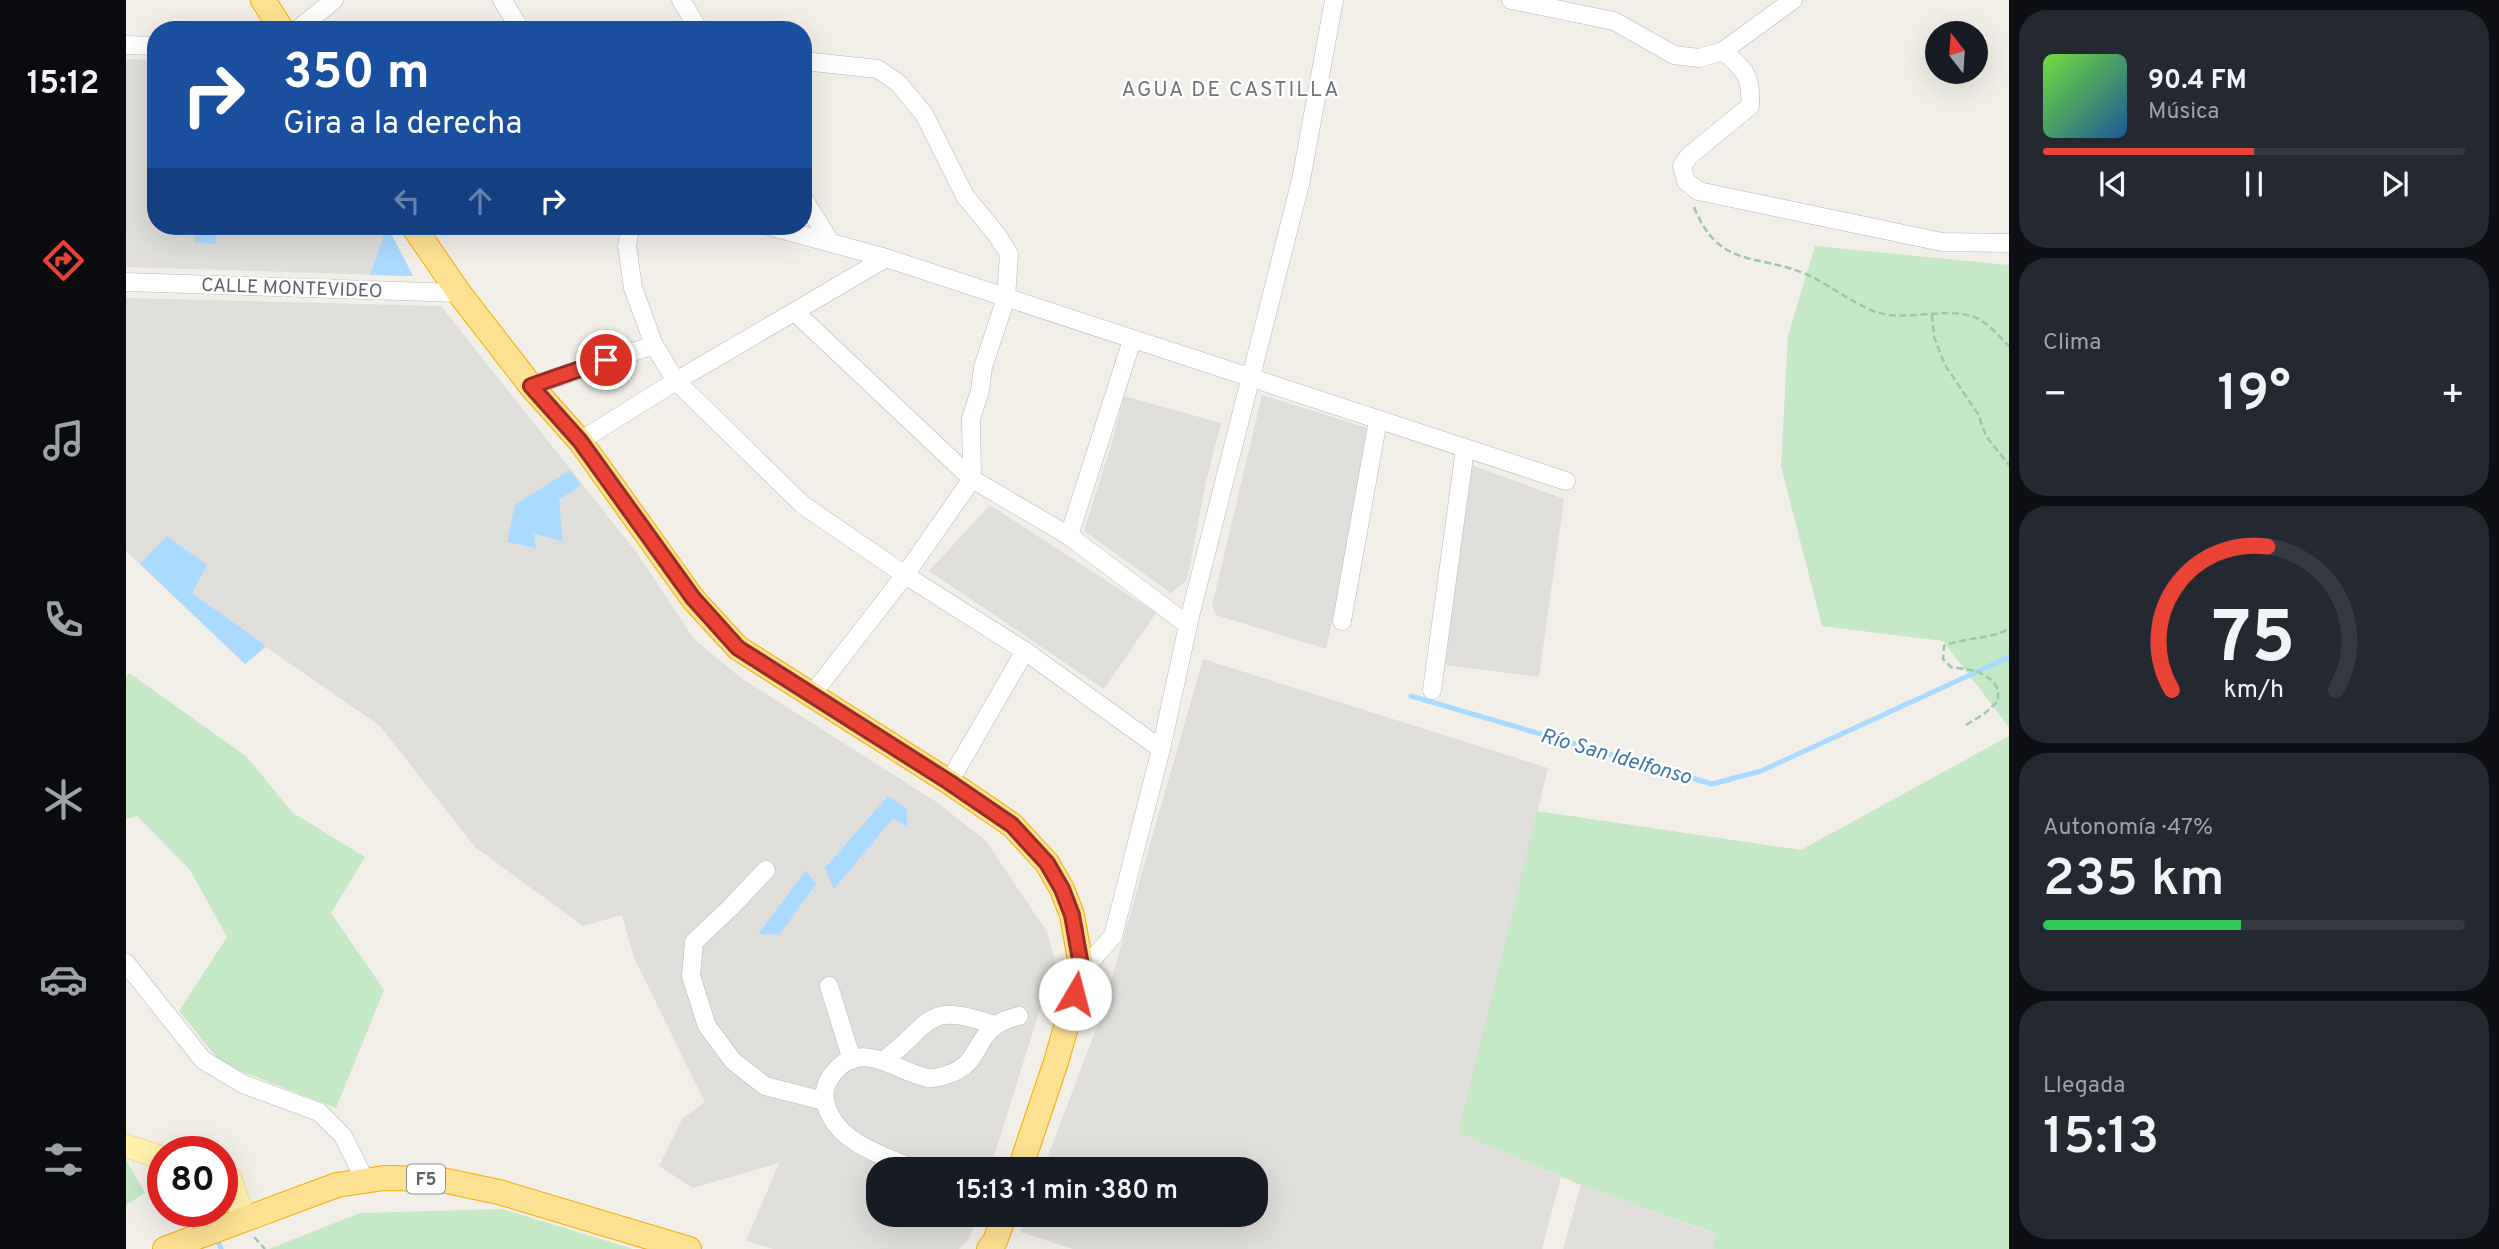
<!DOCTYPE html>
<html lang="es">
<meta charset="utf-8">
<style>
:root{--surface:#171b24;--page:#242831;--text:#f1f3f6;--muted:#9ea1a6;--line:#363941;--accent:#ea4335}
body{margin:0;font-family:Overpass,sans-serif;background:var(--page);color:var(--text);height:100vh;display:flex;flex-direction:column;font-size:26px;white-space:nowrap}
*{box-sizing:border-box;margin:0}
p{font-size:23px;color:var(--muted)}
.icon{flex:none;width:38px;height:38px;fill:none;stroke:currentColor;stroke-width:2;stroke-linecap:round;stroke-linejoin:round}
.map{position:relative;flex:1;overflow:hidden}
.panel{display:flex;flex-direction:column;gap:10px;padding:10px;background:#0d0f14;width:490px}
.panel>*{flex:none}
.banner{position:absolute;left:21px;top:21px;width:665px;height:214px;border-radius:28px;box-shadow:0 7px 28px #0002;background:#1a4fa0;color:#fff;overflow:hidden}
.needle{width:46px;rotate:343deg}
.buttons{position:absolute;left:1799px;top:21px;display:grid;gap:14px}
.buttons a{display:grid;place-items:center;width:63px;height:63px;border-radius:50%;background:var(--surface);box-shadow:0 7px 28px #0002;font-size:35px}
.speed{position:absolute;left:21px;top:1136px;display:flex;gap:14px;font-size:35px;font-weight:700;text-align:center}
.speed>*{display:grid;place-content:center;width:91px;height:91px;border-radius:50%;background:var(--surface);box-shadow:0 7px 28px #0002;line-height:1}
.speed .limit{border:10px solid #d22;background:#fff;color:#111}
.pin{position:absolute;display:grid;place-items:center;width:60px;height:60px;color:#fff;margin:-30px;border:4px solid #fff;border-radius:50%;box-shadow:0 2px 7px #0007}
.me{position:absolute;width:77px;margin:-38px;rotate:8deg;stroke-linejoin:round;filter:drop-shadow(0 0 5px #0008)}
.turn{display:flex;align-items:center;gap:24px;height:147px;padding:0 21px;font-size:32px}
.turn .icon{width:91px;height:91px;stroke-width:2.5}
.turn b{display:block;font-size:49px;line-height:60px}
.lanes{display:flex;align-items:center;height:66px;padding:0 21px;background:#0003;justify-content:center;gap:35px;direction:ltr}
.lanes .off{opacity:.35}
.big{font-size:52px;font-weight:600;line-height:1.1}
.panel .card{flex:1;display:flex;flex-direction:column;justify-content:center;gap:10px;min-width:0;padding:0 24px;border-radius:28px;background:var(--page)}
.panel .dial{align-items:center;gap:0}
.dial svg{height:182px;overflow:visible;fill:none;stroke:var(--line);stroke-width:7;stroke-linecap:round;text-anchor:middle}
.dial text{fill:var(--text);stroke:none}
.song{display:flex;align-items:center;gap:21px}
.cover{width:84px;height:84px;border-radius:10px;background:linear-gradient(135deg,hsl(100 70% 55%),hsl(210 70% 35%))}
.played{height:7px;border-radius:4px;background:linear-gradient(90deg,var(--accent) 50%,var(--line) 50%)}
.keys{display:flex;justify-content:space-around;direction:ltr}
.heat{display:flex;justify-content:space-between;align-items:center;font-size:38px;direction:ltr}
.charge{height:10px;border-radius:5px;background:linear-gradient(90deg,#34c759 47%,var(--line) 0)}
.trip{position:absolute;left:740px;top:1157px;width:402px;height:70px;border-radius:28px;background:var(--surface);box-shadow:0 7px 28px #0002;font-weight:600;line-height:70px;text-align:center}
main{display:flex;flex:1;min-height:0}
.menu{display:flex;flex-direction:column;width:126px;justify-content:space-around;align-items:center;background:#090b0e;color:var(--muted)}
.menu .icon{width:49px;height:49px}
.menu .on{color:var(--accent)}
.menu b{font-size:32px;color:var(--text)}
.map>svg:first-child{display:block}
.industrial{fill:#e0deda}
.green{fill:#c5e8c5}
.water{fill:#aadaff}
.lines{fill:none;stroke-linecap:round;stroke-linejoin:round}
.stream{stroke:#aadaff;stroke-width:5}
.minor-casing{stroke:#b5b8bc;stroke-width:19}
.major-casing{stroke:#f2c960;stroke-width:24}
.highway-casing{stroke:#f9ab00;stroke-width:26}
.path{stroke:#9cc7a9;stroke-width:2.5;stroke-dasharray:7 3.5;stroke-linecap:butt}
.minor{stroke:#fff;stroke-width:18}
.major{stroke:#fff2af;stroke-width:23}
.highway{stroke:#fde293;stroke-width:24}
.route-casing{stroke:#982c22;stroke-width:18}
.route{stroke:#ea4335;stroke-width:12}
.labels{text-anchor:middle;stroke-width:5;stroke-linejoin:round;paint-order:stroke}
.shield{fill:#fff;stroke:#8f9295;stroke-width:2}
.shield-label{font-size:18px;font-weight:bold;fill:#5f6368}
.street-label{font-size:19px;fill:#5f6368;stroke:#fff}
.neighbourhood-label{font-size:21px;letter-spacing:2px;fill:#70757a;stroke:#fff}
.water-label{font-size:21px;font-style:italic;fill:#4174aa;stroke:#fff}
</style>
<main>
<nav class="menu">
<b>15:12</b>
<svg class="icon on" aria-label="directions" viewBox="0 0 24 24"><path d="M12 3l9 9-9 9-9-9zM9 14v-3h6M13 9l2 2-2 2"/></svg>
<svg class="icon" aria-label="music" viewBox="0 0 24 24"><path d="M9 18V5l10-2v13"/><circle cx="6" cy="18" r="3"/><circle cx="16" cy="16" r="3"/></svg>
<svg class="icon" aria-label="phone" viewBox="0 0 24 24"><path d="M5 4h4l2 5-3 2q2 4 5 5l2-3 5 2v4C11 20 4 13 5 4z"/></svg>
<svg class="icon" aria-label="climate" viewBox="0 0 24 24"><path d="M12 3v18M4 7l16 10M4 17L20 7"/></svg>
<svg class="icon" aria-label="car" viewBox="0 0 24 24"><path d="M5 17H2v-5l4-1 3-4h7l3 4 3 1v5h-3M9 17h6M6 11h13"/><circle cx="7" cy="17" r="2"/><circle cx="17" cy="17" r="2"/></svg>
<svg class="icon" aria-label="filters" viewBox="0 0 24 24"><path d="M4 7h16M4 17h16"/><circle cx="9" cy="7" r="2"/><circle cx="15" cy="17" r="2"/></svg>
</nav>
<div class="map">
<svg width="1883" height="1249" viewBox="0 0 1883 1249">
<rect width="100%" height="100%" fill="#f1efe8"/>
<!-- industrial -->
<g class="industrial">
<path d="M 0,59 L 30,60 L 30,226 L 261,226 L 287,276 L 0,267 Z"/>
<path d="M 0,298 L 315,306 L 511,553 L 568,639 L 615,678 L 812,803 L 860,841 L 921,932 L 929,961 L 864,1169 L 752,1169 L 752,1214 L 851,1215 L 844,1238 L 833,1249 L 648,1249 L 620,1241 L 653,1163 L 567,1188 L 533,1166 L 556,1119 L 579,1102 L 508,958 L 496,915 L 457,926 L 349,847 L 254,726 L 140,647 L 119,664 L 0,551 Z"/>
<path d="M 1136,395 L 1248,430 L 1200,649 L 1090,615 L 1086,606 Z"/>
<path d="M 998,396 L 1095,423 L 1080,482 L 1061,580 L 1045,593 L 958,531 L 987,439 Z"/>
<path d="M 1340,463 L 1438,499 L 1413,677 L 1312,664 Z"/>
<path d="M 864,505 L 1030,613 L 978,689 L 803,571 Z"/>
<path d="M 1077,659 L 1422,768 L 1332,1133 L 1435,1177 L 1416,1249 L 947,1249 L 894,1232 L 900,1215 L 1130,1214 L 1130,1169 L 917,1169 L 975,1016 Z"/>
<path d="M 1455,1185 L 1591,1235 L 1587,1249 L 1437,1249 Z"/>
</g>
<!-- green -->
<g class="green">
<path d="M 1689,246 L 1883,265 L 1883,727 L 1817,641 L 1696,626 L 1655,466 L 1662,336 Z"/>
<path d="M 3,673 L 120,756 L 167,813 L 239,857 L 205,913 L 258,990 L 210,1108 L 96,1064 L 53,1011 L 101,937 L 64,870 L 11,816 L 0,819 L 0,678 Z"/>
<path d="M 1883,736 L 1883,1249 L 1587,1249 L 1590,1234 L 1455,1185 L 1332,1133 L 1411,811 L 1675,850 Z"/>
<path d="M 0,1160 L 19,1193 L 0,1205 Z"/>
<path d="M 376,1209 L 507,1249 L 143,1249 L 234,1213 Z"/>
</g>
<!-- water -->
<g class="water">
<path d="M 69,226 L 90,226 L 90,244 L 69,243 Z"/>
<path d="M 261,226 L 287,276 L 244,275 Z"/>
<path d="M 444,470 L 455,485 L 433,500 L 437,541 L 408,534 L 410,548 L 381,542 L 389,505 Z"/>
<path d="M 41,536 L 81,565 L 66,593 L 140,646 L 119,664 L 14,564 Z"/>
<path d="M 762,796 L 781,809 L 781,827 L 767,818 L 708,889 L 699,868 Z"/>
<path d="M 680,870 L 690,884 L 653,935 L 632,934 Z"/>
</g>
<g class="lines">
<!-- stream -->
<g class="stream">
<path d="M 1285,696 L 1586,784 L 1635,771 L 1883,657"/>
<path d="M 93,1244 L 95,1249"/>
</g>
<defs>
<g id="minor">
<path d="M 376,0 L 395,30"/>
<path d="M 555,0 L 573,30"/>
<path d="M 1385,0 L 1488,21 L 1548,55 L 1573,58 L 1597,51 L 1667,0"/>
<path d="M 171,30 L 208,0"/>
<path d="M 0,45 L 30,46"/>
<path d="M 1597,51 C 1619,69 1626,77 1624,106 L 1563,156 L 1556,166 L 1560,181 L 1572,191 L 1816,242 L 1883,243"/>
<path d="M 677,61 L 752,69 L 772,83 L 798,114 L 839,196 L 871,235 L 883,254 L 880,298 L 857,367 L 854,391 L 845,418 L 846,479 L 779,575 L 685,696"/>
<path d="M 677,198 L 705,243"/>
<path d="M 505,226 L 501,245 L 507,288 L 528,345 L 550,381 L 677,505 L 779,575 L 899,651 L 1035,749"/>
<path d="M 643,226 L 760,258 L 1440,481"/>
<path d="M 0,282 L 333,293"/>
<path d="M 669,312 L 846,479 L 943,536 L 1062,625"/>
<path d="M 405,386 L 528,345"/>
<path d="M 454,441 L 550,381 L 760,258"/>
<path d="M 943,536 L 1006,340"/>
<path d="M 1216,621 L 1252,420"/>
<path d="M 1306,690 L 1339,449"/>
<path d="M 823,782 L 899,651"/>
<path d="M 640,870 L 605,907 L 568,942 L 565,976 L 581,1026 L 607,1061 L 639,1086 L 698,1101"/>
<path d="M 0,963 L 77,1060 L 117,1084 L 193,1112 L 217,1136 L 239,1180"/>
<path d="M 956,971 L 987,936 L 1035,749 L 1064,616 L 1175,180 L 1208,0"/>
<path d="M 703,986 L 726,1060"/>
<path d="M 758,1060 C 807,1024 798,1000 868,1025"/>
<path d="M 787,1169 C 758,1155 719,1145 704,1115 C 697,1101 696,1088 706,1075 C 734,1037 769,1071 802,1078 C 808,1079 817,1076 823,1074 C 860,1062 845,1026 893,1016"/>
</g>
<g id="major">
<path d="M 0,1146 L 37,1158"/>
<path d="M 96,1176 L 104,1178 L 118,1219"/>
</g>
<g id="highway">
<path d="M 137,0 L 156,30"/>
<path d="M 287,226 L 333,293 L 405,386 L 454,441 L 567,599 L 612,648 L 823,782 L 886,825 L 921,863 L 936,889 L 946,915 L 956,971 L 930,1062 L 894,1169"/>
<path d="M 39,1249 L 211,1185 L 258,1178 L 311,1179 L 373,1192 L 563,1249"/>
<path d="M 863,1249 L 869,1241 L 879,1214"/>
</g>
</defs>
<!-- minor casing -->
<use href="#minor" class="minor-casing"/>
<!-- major casing -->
<use href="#major" class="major-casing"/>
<!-- highway casing -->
<use href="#highway" class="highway-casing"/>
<!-- path -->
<g class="path">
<path d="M 1568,207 C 1593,269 1629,253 1680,274 C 1704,285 1726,303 1750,312 C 1781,323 1829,303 1856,321 C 1866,328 1875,338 1883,346"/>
<path d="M 1806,315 L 1808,337 L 1819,365 L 1852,414 L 1860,436 L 1883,465"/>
<path d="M 1840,725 L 1858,714 L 1872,701 L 1872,689 L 1866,680 L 1851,671 L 1825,667 L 1817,659 L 1818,646 C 1839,637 1862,640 1883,629"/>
<path d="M 128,1237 L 139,1249"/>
</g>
<!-- minor -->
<use href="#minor" class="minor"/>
<!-- major -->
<use href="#major" class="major"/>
<!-- highway -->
<use href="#highway" class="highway"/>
</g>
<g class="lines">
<defs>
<path id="route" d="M 480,360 L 405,386 L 454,441 L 567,598 L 612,648 L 823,782 L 886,825 L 921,863 L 936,889 L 946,915 L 956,971 L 949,994"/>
</defs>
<!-- route casing -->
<use href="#route" class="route-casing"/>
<!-- route -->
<use href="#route" class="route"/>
</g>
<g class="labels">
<!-- shield labels -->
<rect class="shield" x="281" y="1164.5" width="38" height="29" rx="5"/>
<g class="shield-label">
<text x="300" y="1185">F5</text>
</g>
<!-- street labels -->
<g class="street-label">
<text transform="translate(166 287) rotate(2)" y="7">CALLE MONTEVIDEO</text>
</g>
<!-- neighbourhood labels -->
<g class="neighbourhood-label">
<text x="1105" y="96">AGUA DE CASTILLA</text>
</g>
<!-- water labels -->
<g class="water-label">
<text transform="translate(1490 756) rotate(16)" y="7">Río San Idelfonso</text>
</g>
</g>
</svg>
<div class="buttons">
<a><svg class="needle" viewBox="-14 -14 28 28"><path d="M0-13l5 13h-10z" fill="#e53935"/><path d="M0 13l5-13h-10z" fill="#9ea1a6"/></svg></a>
</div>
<div class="speed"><div class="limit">80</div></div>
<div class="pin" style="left:480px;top:360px;background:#d93025"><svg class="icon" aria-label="arrive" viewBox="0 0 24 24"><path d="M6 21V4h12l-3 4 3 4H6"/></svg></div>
<svg class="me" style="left:949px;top:994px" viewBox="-20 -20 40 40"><circle r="19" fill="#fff"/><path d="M0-13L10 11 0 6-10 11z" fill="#ea4335"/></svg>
<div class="trip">15:13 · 1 min · 380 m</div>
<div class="banner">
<div class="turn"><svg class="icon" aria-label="right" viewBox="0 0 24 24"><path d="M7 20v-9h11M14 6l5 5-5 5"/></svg><div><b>350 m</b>Gira a la derecha</div></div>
<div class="lanes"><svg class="icon off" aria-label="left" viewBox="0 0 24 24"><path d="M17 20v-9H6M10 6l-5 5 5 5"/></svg><svg class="icon off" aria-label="ahead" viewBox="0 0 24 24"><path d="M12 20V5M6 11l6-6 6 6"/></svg><svg class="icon" aria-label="right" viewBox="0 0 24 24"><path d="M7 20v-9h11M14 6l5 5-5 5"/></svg></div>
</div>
</div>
<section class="panel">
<div class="card">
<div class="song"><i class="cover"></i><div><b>90.4 FM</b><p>Música</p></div></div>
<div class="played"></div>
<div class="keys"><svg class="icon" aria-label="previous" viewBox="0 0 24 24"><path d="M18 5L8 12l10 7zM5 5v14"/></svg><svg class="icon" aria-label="pause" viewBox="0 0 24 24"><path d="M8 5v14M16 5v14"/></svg><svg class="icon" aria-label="next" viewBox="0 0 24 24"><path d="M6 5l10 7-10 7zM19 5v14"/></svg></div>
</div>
<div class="card"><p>Clima</p>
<div class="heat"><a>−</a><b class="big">19°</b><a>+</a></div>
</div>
<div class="card dial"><svg viewBox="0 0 100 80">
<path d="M14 69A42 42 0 1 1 86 69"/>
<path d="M14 69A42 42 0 0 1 56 6" stroke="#ea4335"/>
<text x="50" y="56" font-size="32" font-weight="700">75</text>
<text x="50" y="72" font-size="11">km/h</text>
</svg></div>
<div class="card"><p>Autonomía · 47%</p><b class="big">235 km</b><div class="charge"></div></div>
<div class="card"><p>Llegada</p><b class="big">15:13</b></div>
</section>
</main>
